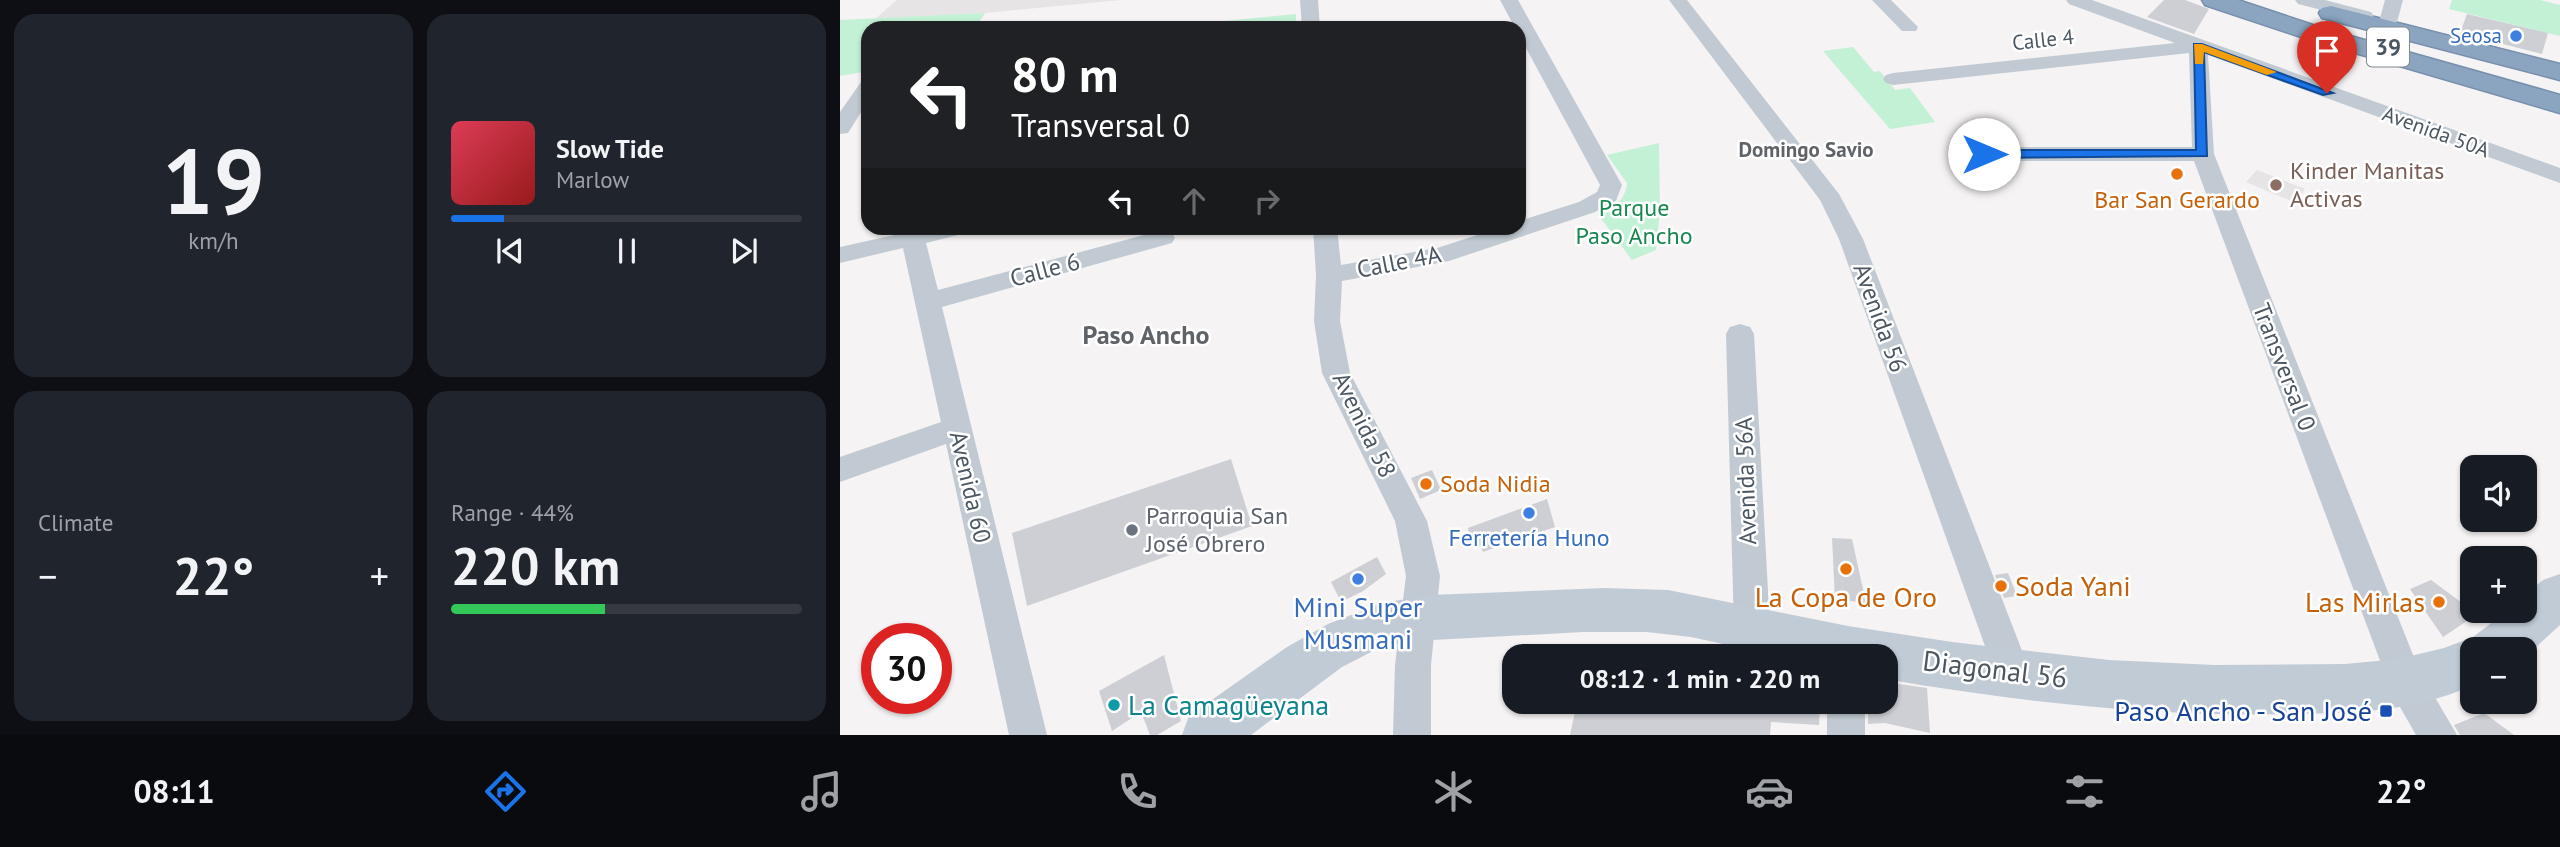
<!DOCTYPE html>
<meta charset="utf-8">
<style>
:root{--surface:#171b24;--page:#20242c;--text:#f1f3f6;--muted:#9ea1a6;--line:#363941;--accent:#1a73e8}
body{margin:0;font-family:"PT Sans",sans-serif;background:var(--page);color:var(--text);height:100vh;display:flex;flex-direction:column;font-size:26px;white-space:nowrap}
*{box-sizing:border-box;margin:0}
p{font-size:23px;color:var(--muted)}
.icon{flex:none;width:38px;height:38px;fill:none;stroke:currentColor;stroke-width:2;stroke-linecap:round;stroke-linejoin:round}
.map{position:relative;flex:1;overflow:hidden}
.side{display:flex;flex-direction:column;gap:14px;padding:14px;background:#0d0f14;width:840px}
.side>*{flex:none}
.guide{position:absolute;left:21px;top:21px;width:665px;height:214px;border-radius:21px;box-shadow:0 2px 5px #0004;background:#202124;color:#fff;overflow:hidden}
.controls{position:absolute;left:1620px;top:455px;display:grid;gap:14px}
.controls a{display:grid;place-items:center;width:77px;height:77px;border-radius:14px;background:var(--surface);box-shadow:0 2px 5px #0004;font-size:35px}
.speed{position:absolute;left:21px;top:623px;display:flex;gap:14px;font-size:35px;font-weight:700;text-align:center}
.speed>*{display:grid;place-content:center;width:91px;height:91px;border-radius:50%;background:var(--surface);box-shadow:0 2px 5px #0004;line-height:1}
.speed .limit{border:10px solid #d22;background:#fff;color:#111}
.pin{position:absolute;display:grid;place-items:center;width:60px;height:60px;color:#fff;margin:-72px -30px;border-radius:50% 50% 50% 0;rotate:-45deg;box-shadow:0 0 7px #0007}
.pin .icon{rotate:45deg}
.me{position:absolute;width:77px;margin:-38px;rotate:90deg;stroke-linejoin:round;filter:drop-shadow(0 0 5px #0008)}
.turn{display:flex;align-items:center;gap:24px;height:147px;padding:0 35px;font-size:32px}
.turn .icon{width:91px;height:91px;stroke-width:2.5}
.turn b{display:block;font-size:49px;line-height:60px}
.lanes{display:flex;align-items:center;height:66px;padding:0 35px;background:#0003;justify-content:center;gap:35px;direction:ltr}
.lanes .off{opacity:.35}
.big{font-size:52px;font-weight:800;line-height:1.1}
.side .tile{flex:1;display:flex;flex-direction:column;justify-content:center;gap:10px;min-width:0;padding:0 24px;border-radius:21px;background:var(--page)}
.side .dial{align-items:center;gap:0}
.dial b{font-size:91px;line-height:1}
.song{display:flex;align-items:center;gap:21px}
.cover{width:84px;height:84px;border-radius:10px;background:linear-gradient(135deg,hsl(350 70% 55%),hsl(0 70% 35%))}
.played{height:7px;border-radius:4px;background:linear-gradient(90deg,var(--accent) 15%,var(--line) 15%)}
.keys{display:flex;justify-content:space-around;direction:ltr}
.heat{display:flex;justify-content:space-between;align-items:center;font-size:38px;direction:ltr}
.charge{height:10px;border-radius:5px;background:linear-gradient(90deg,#34c759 44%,var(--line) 0)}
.side .tiles{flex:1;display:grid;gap:14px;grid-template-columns:repeat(2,1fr)}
.trip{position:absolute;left:662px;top:644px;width:396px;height:70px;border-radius:21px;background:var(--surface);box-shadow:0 2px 5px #0004;font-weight:800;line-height:70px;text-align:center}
.tab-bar{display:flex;height:112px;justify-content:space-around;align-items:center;background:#090b0e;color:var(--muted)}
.tab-bar .icon{width:49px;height:49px}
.tab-bar .on{color:var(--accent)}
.tab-bar b{font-size:32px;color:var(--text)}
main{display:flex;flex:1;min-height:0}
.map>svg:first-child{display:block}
.education{fill:#e6e4e5}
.green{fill:#c3f1d5}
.building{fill:#cdcfd5}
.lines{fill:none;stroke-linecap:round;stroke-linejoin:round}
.highway-casing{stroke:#7690ad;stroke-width:3}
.street{fill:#c1cad2;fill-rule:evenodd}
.secondary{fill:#c1cbd6;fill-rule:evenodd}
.highway{fill:#8ba5c1;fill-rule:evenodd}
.route{fill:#1a73e8;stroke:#114b97;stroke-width:2}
.slow{fill:#f59e0b}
.shop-dot{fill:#3f7fe0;stroke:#fff;stroke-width:2.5}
.food-dot{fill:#e8710a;stroke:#fff;stroke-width:2.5}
.education-dot{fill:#8d6e63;stroke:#fff;stroke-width:2.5}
.worship-dot{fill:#6b7280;stroke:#fff;stroke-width:2.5}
.culture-dot{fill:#0f9aa8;stroke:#fff;stroke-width:2.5}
.transit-dot{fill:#1a4fb4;stroke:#fff;stroke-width:2.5}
.labels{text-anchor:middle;stroke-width:5;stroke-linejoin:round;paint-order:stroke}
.far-shop-label{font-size:21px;fill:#366cbe;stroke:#fff;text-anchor:end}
.far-street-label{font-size:21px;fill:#4a5661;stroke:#fff}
.far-neighbourhood-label{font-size:21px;font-weight:bold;fill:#5f6368;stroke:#fff}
.shield{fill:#fff;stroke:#808990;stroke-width:2}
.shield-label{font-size:23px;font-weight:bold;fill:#4a5661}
.education-label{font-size:24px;fill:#785e54;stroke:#fff;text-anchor:start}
.food-label{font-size:24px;fill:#c56008;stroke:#fff}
.park-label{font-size:24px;fill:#17864f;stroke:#fff}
.street-label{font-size:24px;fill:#4a5661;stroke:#fff}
.worship-label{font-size:24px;fill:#5b616d;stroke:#fff;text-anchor:start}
.shop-label{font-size:24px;fill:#366cbe;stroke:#fff}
.neighbourhood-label{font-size:26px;font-weight:bold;fill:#5f6368;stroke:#fff}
.near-food-label{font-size:28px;fill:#c56008;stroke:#fff;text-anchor:start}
.near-shop-label{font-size:28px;fill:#366cbe;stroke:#fff}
.near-street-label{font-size:28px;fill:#4a5661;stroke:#fff}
.near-culture-label{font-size:28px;fill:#0d838f;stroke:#fff;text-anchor:start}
.near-transit-label{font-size:28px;fill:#164399;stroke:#fff;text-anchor:end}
</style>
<main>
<section class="side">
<div class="tiles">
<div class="tile dial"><b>19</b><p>km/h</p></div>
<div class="tile">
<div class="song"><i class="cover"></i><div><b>Slow Tide</b><p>Marlow</p></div></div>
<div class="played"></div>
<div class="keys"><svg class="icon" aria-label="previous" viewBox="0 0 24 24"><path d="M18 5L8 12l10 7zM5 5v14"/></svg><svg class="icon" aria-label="pause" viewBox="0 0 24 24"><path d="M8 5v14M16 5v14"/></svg><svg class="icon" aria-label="next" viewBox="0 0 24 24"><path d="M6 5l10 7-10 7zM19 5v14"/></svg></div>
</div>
<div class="tile"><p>Climate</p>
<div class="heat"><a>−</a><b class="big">22°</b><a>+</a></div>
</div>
<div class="tile"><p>Range · 44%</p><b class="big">220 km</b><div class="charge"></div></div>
</div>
</section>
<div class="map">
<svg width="1720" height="735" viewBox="0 0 1720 735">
<rect width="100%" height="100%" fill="#f5f3f3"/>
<!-- education -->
<g class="education">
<path d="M 57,0 L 281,0 L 145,13 L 35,19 Z"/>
<path d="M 1417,170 L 1465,189 L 1456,203 L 1406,182 Z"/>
</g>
<!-- green -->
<g class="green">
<path d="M 1612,0 L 1700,0 L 1720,5 L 1720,36 L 1609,9 Z"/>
<path d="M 145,13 L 135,28 L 28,28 L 28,71 L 0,76 L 0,20 Z"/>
<path d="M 456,14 L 456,28 L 314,28 Z"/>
<path d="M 1013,47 L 1034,72 L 1040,71 L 1055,90 L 1070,88 L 1095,122 L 1050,129 L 983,51 Z"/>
<path d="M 819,143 L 820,210 L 816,250 L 792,260 L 757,213 C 774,207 785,202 787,183 L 767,155 Z"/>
</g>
<!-- building -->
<g class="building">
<path d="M 1324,0 L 1345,0 L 1369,9 L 1354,34 L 1307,17 Z"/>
<path d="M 1627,14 L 1708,33 L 1702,54 L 1620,33 Z"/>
<path d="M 391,459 L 412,526 L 187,606 L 172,533 Z"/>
<path d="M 592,470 L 601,490 L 580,499 L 571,478 Z"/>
<path d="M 707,499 L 715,527 L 643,552 L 641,547 L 629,541 L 628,528 Z"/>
<path d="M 992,538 L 1012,539 L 1026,603 L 995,599 Z"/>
<path d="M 537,557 L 546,574 L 523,591 L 501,602 L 491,582 Z"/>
<path d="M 1168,573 L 1177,596 L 1164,598 L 1155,575 Z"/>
<path d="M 1591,580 L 1637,614 L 1603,637 L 1570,589 Z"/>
<path d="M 324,655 L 341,721 L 317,735 L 310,735 L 301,712 L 272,731 L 259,691 Z"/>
<path d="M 1045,682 L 1087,688 L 1090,733 L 1045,723 L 1028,724 L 1028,702 L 1045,702 Z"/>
<path d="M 737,702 L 980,702 L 979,725 L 931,722 L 930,735 L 730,735 Z"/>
<path d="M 1644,713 L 1674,735 L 1620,735 L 1614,725 Z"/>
</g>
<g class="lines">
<defs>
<g id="highway">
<path d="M 1362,0 L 1398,0 L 1482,28 L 1720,95 L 1720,113 L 1464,38 L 1365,5 Z"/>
<path d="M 1491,6 L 1720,64 L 1720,80 L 1482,18 L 1479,13 L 1482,8 Z"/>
</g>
</defs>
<!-- highway casing -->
<use href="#highway" class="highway-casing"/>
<!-- street -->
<g class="street">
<path d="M 460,0 L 478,0 L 480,28 L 462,28 Z"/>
<path d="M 660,0 L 678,0 L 782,185 L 776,201 L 755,212 L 609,261 L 502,281 L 500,321 L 510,373 L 587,521 L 600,576 L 591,665 L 591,735 L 553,735 L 555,665 L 566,576 L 555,521 L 482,373 L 474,321 L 476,275 L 473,228 L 497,228 L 501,265 L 597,248 L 659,228 L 679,228 L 679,221 L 739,202 L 757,192 L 760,185 L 679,35 L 679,28 L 675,28 Z"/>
<path d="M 829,0 L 847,0 L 999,194 L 1023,239 L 1191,674 L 1186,686 L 1173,691 L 1160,686 L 1155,674 L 999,239 L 980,200 Z"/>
<path d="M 1032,0 L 1051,0 L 1078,27 L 1076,31 L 1062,31 Z"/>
<path d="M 1226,0 L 1252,0 L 1720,168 L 1720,183 L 1368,55 L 1374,154 L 1579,670 L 1617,735 L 1576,735 L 1552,693 L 1354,161 L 1144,161 L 1136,159 L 1133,154 L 1136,149 L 1144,147 L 1352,147 L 1349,53 L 1053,85 L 1046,83 L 1043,79 L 1046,75 L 1053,73 L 1335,43 L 1229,4 Z"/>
<path d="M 1455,0 L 1485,0 L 1531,12 L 1534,16 L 1525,21 L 1458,4 Z"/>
<path d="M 1545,0 L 1563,0 L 1557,22 L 1548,27 L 1539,22 Z"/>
<path d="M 28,80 L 28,101 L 8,133 L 0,134 L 0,112 L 21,82 Z"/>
<path d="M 86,228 L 129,228 L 126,233 L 86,243 L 98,290 L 323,230 L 332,233 L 335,238 L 332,243 L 102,307 L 207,735 L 169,735 L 106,444 L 0,482 L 0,457 L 101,422 L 63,248 L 0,263 L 0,247 Z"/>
<path d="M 900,324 L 910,327 L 914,334 L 930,628 L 924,640 L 912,644 L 900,640 L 894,628 L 886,334 L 890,327 Z"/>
<rect x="987" y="702" width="38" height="33"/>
</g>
<!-- secondary -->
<path class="secondary" d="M 1720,574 L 1720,625 L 1686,656 L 1685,649 L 1633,649 L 1633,685 C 1575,712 1513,713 1451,714 C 1314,717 1179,702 1045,679 L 1045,656 L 938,656 L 851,637 L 807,632 L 743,632 L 574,641 L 539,648 L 502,667 L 411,735 L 342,735 L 349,716 L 447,647 L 488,624 L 542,603 L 591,595 L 764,588 L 828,590 L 1008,626 L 1112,642 L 1269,660 L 1374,665 L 1505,664 L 1558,659 L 1604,648 L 1633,637 L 1667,611 L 1685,611 L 1685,595 L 1703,580 Z"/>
<!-- highway -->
<use href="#highway" class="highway"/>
</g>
<!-- route -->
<path class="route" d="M 1354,44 L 1362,44 L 1493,93 L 1483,95 L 1364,52 L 1367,156 L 1144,158 L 1138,154 L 1144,150 L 1356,150 Z"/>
<!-- slow -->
<path class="slow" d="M 1354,44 L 1362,44 L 1437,72 L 1427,75 L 1364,52 L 1363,64 L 1355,64 Z"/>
<!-- markers -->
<g class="shop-dot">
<circle cx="1676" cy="36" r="7"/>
<circle cx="689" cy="513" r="7"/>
<circle cx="518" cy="579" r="7"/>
</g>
<g class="food-dot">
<circle cx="1337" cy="174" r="7"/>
<circle cx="586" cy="484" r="7"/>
<circle cx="1006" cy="569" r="7"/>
<circle cx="1161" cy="586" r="7"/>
<circle cx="1599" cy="602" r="7"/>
</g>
<circle class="education-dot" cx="1436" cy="185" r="7"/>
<circle class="worship-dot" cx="292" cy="530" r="7"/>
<circle class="culture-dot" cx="274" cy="705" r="7"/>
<rect class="transit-dot" x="1539" y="704" width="14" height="14" rx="3.5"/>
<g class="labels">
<!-- far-shop labels -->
<g class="far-shop-label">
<text x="1662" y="43">Seosa</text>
</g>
<!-- far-street labels -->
<g class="far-street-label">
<text transform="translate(1203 40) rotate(-6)" y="7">Calle 4</text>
<text transform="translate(1596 132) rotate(20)" y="7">Avenida 50A</text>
</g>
<!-- far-neighbourhood labels -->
<g class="far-neighbourhood-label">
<text x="966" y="157">Domingo Savio</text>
</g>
<!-- shield labels -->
<rect class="shield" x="1527" y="27.5" width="42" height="39" rx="5"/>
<g class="shield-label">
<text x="1548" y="55">39</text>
</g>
<!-- education labels -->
<g class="education-label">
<text x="1450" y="179">Kinder Manitas<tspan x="1450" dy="28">Activas</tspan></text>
</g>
<!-- food labels -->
<g class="food-label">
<text x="1337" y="208">Bar San Gerardo</text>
<text x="600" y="492" text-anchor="start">Soda Nidia</text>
</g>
<!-- park labels -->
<g class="park-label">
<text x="794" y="216">Parque<tspan x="794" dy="28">Paso Ancho</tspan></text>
</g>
<!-- street labels -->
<g class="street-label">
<text transform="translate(559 262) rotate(-11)" y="8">Calle 4A</text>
<text transform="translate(205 270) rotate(-15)" y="8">Calle 6</text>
<text transform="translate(1040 318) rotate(70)" y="8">Avenida 56</text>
<text transform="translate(1444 367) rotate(69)" y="8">Transversal 0</text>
<text transform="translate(524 425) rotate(64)" y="8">Avenida 58</text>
<text transform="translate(906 481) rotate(-92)" y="8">Avenida 56A</text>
<text transform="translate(130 487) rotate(77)" y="8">Avenida 60</text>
</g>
<!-- worship labels -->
<g class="worship-label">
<text x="306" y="524">Parroquia San<tspan x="306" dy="28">José Obrero</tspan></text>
</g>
<!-- shop labels -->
<g class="shop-label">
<text x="689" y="546">Ferretería Huno</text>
</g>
<!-- neighbourhood labels -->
<g class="neighbourhood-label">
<text x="306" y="344">Paso Ancho</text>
</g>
<!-- near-food labels -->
<g class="near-food-label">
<text x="1175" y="596">Soda Yani</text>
<text x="1006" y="607" text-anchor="middle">La Copa de Oro</text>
<text x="1585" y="612" text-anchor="end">Las Mirlas</text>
</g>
<!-- near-shop labels -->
<g class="near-shop-label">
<text x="518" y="617">Mini Super<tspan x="518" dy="32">Musmani</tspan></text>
</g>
<!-- near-street labels -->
<g class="near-street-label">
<text transform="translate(1155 669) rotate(7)" y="10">Diagonal 56</text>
</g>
<!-- near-culture labels -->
<g class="near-culture-label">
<text x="288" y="715">La Camagüeyana</text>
</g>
<!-- near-transit labels -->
<g class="near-transit-label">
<text x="1532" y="721">Paso Ancho - San José</text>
</g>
</g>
</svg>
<div class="controls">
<a><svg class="icon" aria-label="sound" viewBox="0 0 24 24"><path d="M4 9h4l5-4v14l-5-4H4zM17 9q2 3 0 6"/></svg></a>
<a>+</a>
<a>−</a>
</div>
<div class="speed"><div class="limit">30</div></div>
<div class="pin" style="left:1487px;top:93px;background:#d93025"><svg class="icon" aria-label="arrive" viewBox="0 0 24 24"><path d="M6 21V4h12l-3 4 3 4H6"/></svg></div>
<svg class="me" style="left:1144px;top:154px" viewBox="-20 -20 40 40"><circle r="19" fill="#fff"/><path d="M0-13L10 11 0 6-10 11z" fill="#1a73e8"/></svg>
<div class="trip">08:12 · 1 min · 220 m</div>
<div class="guide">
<div class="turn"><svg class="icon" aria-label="left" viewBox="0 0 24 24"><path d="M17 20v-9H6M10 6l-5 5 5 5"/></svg><div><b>80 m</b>Transversal 0</div></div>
<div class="lanes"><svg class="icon" aria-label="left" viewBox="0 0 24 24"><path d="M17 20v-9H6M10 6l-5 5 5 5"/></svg><svg class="icon off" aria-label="ahead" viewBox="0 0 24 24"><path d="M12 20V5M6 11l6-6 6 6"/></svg><svg class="icon off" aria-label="right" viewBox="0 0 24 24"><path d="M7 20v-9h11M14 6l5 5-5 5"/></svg></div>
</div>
</div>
</main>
<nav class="tab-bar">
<b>08:11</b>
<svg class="icon on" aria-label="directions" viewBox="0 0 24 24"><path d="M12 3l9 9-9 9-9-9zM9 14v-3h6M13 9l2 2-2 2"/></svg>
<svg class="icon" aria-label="music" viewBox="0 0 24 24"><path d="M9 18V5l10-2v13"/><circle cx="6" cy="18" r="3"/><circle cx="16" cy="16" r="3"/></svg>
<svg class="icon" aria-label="phone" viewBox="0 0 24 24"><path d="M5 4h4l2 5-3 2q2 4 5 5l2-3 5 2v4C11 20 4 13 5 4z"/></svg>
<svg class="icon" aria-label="climate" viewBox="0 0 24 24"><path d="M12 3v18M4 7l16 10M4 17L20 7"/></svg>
<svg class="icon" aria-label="car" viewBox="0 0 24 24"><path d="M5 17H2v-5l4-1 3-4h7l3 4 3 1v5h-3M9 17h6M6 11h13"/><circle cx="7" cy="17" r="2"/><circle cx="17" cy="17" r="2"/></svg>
<svg class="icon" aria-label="filters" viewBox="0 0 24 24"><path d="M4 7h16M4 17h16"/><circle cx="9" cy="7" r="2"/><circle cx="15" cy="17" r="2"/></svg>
<b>22°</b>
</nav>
